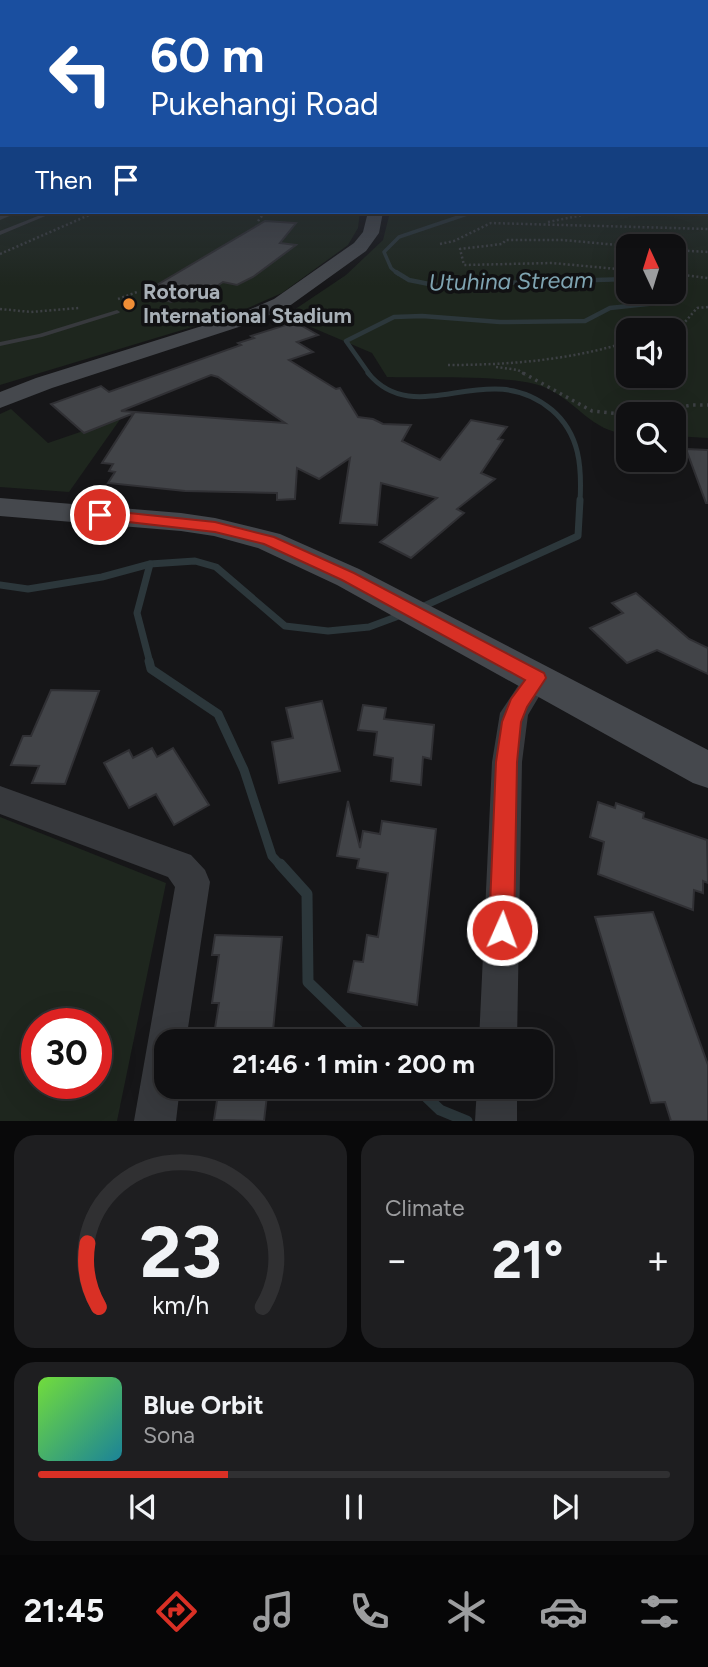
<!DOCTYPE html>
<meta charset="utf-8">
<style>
:root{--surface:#101012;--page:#1e1e20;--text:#f1f3f6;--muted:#9c9d9f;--line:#303032;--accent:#d93025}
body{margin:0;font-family:Figtree,sans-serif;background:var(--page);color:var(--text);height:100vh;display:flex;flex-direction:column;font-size:26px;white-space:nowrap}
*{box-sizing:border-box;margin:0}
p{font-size:23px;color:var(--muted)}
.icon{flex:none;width:38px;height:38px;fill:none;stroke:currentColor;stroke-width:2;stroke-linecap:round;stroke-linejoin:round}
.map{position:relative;height:1121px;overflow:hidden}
.side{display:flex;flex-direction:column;gap:14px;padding:14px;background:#09090a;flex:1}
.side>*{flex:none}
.hud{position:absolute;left:0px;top:0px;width:709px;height:214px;box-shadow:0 7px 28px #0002,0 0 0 2px var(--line);background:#1a4fa0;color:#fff;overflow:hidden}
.needle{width:46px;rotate:356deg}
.controls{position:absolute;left:616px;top:234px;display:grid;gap:14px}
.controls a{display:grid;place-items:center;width:70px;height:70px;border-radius:14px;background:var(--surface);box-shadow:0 7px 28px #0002,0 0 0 2px var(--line);font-size:35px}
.speed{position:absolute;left:21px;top:1008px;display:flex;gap:14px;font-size:35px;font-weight:700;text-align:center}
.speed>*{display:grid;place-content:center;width:91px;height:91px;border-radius:50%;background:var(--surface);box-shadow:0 7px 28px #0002,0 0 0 2px var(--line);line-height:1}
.speed .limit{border:10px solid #d22;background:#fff;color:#111}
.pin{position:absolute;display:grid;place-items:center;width:60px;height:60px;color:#fff;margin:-30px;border:4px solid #fff;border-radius:50%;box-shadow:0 2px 7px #0007}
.me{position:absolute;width:77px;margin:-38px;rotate:2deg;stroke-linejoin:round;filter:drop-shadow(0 0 5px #0008)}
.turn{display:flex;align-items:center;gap:24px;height:147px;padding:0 35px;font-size:32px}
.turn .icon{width:91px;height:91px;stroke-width:2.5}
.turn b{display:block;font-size:49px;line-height:60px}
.then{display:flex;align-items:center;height:66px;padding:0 35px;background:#0003;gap:14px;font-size:26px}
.big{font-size:52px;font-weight:700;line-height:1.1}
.side .widget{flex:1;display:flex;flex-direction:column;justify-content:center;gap:10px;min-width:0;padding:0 24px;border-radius:21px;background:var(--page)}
.side .dial{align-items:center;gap:0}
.dial svg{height:182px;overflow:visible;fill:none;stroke:var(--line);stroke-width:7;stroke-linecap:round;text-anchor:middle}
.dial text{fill:var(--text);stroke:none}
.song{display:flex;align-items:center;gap:21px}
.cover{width:84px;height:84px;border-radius:10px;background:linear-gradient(135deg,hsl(100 70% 55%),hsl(190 70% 35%))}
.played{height:7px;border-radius:4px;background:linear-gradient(90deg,var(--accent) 30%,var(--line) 30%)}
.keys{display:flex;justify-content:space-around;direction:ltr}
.heat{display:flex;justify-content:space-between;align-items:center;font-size:38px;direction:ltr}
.side .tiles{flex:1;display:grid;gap:14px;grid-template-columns:1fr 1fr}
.widget:last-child{grid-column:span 2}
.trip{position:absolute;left:154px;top:1029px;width:399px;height:70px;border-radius:21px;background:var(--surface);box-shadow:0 7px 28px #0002,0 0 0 2px var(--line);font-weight:700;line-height:70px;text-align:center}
.tab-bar{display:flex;height:112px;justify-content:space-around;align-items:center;background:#060607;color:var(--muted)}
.tab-bar .icon{width:49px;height:49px}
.tab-bar .on{color:var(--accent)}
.tab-bar b{font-size:32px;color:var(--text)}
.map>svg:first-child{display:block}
.green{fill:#1e261e;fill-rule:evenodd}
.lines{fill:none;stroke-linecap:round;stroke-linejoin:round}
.stream-far5{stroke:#2c373b;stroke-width:3.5}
.stream-far4{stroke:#2c373b;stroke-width:4.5}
.stream-far3{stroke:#2c373b;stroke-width:5}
.stream-far2{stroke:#2c373b;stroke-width:7}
.stream-far1{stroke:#2c373b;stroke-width:9}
.stream{stroke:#2c373b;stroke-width:11}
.building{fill:#424448;stroke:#303034;stroke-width:2;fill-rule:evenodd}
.path-far1{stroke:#3d4044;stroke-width:2.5;stroke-dasharray:2 2.5;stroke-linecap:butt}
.path{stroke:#3d4044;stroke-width:3.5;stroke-dasharray:2.5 4.5;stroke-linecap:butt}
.lane{fill:#37393d;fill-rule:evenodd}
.street{fill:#37393d;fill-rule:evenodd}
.secondary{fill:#45484d;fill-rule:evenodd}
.route{fill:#d93025;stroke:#8d1f18;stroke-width:2}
.poi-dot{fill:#f08e36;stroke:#111113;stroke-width:2.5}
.labels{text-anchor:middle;stroke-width:7;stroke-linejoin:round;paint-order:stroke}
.far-poi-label{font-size:21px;font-weight:bold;fill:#a8b0b7;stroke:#111113;text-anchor:start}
.far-water-label{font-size:23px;font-style:italic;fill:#7fa4b2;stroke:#111113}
</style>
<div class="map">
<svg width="708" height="1121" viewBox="0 0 708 1121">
<rect width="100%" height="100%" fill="#161618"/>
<!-- green -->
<g class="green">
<path d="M 708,129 L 708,438 L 674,436 L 674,415 L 628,415 L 628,434 C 591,432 576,400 544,387 C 512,374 425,378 387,377 L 372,353 L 285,316 L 346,275 L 383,240 L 390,212 L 707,212 ZM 628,247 L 674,247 L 674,292 L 628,292 ZM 628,331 L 674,331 L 674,376 L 628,376 Z"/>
<path d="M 12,212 L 360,212 L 358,228 L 348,245 L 282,293 L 232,315 L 0,385 L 0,216 Z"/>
<path d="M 11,409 L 48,443 L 121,418 L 69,492 L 0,487 L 0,414 Z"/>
<path d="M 0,817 L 166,883 L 117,1121 L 0,1121 ZM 37,1024 L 96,1024 L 96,1083 L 37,1083 Z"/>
</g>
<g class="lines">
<!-- stream-far5 -->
<path class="stream-far5" d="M 398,274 L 391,268 L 384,252 L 399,237 L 473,212"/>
<!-- stream-far4 -->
<g class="stream-far4">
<path d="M 396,272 L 409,280 L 434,285 L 628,279"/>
<path d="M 370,375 L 346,341 L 394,317 L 422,316 L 500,322 L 585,321 L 610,308 L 675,301 L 674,290"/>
</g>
<!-- stream-far3 -->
<path class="stream-far3" d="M 368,373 C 417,432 487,355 552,410 C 580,434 582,467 580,502"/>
<!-- stream-far2 -->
<g class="stream-far2">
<path d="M 0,585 L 28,589 L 102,577 L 150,564 L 195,561 L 216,567 L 285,626 L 328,631 L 369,627 L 404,614"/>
<path d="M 422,607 L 578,536 L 580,500"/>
<path d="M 150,663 L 137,613 L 150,564"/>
</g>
<!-- stream-far1 -->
<path class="stream-far1" d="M 149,661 L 151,669 L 218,714 L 244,770 L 272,856 L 281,866"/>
<!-- stream -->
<g class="stream">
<path d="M 280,864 L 307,894 L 308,982 L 369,1041"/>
<path d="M 416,1087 L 440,1110 L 467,1121"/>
</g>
</g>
<!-- building -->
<g class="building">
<path d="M 265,221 L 296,223 L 280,243 L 296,245 L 253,277 L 237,285 L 223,282 L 214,288 L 209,286 L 171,302 L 145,292 Z"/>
<path d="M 295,322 L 318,335 L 297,342 L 313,352 L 289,360 L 336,389 L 340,388 L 358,417 L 373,419 L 383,424 L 411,425 L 402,441 L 440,460 L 471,420 L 507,427 L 498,439 L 503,440 L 481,473 L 495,479 L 457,509 L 464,513 L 411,558 L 380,542 L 437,498 L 381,483 L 377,525 L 340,523 L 350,458 L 319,479 L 297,468 L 295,499 L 277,500 L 277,493 L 185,491 L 108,483 L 115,472 L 109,471 L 113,464 L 102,463 L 134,413 L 84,433 L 51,404 L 101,386 L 109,392 L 241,345 L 238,343 L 254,338 L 251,336 ZM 211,375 L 218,377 L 285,423 L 121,411 Z"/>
<path d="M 686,449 L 708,450 L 708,503 L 706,503 Z"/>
<path d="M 636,593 L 689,639 L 708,648 L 708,674 L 657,650 L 627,663 L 590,628 L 623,613 L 612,603 Z"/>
<path d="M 51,690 L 99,691 L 65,784 L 32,783 L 39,766 L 11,765 L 23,736 L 31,736 Z"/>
<path d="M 322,701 L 340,771 L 279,783 L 272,742 L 293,738 L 286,708 Z"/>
<path d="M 363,705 L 386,708 L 384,719 L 434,725 L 431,759 L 423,757 L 421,785 L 391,781 L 393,758 L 374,755 L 377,732 L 358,730 Z"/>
<path d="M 152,748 L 157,757 L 173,748 L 209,805 L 174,825 L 156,794 L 129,808 L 104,763 L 129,750 L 133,758 Z"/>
<path d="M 348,801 L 360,848 L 363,831 L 380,834 L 382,821 L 436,829 L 417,1005 L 348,992 L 354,961 L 363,962 L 367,935 L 378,937 L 388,873 L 357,868 L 359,859 L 337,856 Z"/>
<path d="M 598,802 L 615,808 L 616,803 L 644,813 L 643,818 L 707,840 L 708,883 L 703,881 L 703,893 L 694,890 L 693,910 L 598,874 L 604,842 L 590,837 Z"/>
<path d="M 653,912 L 708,1065 L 708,1121 L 671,1121 L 665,1102 L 651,1103 L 595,917 Z"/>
<path d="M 215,935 L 282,937 L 272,1041 L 213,1041 L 219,1003 L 212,1003 L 219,955 L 212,955 Z"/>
<path d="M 219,1087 L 268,1087 L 264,1121 L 214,1120 Z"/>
</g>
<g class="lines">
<!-- path-far1 -->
<g class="path-far1">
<path d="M 258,221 L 265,212"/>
<path d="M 548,222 L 598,212"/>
<path d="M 440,244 L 454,241 L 491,223 L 708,229"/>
<path d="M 674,250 L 708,252"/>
<path d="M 0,254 L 96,212"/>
<path d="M 628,270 L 552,263 L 464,265 L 460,249 L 502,244 L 506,240 L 563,240 L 639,247"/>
<path d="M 674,274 L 708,278"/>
<path d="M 118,299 L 137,292"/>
<path d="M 0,309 L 31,312 L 79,308"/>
<path d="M 660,331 L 685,322 L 697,308 L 708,307"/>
<path d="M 448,365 C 510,365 569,360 628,342"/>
<path d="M 496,367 L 518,370 L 526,375"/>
</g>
<!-- path -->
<g class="path">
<path d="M 523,373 L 592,411 L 629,415"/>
<path d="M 638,415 L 692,405 L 708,405"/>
</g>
<!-- lane -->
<g class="lane">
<path d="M 12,212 L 19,212 L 0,220 L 0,216 Z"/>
<path d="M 48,212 L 55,212 L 0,235 L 0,231 Z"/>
<path d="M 289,212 L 294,212 L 290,216 L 287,214 Z"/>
<path d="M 117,310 L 120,312 L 119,313 L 42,337 L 0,346 L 0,342 L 39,334 Z"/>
</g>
<!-- street -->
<g class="street">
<path d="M 0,151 L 2,152 L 2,158 L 0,157 Z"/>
<path d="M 0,187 L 2,187 L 0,194 Z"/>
<path d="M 537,668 L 546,671 L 550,678 L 528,715 L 522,762 L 517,1041 L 479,1041 L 492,762 L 500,713 L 528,671 Z"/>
<path d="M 0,786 L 191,855 L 205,870 L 210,882 L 186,1041 L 166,1041 L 166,1087 L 180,1087 L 176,1121 L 134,1121 L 175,887 L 168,877 L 0,814 Z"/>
<path d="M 477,1087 L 517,1087 L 517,1121 L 475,1121 Z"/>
</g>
<!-- secondary -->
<g class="secondary">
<path d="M 368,212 L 383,212 L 379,233 L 366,251 L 288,307 L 251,323 L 52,388 L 0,408 L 0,392 L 36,378 L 237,315 L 274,299 L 354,243 L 363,232 Z"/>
<path d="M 0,498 L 181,513 L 215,518 L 280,534 L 359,569 L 708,750 L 708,788 L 693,783 L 337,585 L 258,548 L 214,536 L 181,531 L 0,516 Z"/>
</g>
</g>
<!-- sky -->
<linearGradient id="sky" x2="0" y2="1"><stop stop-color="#0c0c0d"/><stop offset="0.45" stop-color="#363c48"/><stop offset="1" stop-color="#363c48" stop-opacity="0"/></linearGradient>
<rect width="708" height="286" fill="url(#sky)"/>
<!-- route -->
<path class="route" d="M 100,510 L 215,522 L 274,537 L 354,573 L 544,673 L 546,678 L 527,707 L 521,722 L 517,762 L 514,930 L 510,938 L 502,942 L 493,938 L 489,930 L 496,762 L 502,722 L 511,699 L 525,680 L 342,580 L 264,544 L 215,532 L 94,518 L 92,515 Z"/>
<!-- markers -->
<circle class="poi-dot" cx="129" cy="304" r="7"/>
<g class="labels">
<!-- far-poi labels -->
<g class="far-poi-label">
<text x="143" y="299">Rotorua<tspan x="143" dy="24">International Stadium</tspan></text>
</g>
<!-- far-water labels -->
<g class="far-water-label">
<text transform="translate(511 281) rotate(-1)" y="8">Utuhina Stream</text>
</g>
</g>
</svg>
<div class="controls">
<a><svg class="needle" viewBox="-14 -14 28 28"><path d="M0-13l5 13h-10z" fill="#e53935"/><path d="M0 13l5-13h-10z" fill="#9c9d9f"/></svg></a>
<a><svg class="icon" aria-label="sound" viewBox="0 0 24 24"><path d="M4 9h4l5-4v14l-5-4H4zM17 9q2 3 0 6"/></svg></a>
<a><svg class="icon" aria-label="search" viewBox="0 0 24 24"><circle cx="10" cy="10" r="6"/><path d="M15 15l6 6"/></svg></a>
</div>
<div class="speed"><div class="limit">30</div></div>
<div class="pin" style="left:100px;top:515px;background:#d93025"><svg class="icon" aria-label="arrive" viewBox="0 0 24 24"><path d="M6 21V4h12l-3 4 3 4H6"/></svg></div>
<svg class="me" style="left:502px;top:930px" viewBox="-20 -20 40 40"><circle r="17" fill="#d93025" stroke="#fff" stroke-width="3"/><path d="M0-11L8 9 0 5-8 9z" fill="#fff"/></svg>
<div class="trip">21:46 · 1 min · 200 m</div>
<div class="hud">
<div class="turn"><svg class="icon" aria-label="left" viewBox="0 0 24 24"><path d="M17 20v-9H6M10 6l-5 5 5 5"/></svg><div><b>60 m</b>Pukehangi Road</div></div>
<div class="then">Then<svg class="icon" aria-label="arrive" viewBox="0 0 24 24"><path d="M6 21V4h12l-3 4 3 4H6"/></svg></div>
</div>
</div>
<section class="side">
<div class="tiles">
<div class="widget dial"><svg viewBox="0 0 100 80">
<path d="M14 69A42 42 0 1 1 86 69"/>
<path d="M14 69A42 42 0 0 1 9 41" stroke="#d93025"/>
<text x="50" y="56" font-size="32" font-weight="700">23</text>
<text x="50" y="72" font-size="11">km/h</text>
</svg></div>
<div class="widget"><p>Climate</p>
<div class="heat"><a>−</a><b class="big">21°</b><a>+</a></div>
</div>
<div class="widget">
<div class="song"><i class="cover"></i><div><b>Blue Orbit</b><p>Sona</p></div></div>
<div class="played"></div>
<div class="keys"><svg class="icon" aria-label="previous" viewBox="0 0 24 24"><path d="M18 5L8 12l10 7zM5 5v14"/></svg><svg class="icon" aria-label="pause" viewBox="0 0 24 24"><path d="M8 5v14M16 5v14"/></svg><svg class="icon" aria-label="next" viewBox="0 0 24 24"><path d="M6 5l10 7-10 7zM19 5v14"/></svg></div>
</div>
</div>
</section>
<nav class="tab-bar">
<b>21:45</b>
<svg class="icon on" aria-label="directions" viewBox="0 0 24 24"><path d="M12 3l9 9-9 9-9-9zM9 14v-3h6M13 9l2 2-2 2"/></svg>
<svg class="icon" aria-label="music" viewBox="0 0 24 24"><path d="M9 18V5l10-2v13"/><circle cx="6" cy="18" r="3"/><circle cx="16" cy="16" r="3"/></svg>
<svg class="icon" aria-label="phone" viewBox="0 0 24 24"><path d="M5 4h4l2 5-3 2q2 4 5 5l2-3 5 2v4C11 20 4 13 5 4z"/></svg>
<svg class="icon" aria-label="climate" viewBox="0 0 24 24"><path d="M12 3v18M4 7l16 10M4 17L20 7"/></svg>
<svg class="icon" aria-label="car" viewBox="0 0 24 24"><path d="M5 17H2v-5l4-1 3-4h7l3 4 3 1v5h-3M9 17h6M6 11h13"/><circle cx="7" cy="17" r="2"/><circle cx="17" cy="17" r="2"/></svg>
<svg class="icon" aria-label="filters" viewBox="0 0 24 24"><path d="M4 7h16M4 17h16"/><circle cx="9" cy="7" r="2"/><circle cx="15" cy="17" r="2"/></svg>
</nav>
